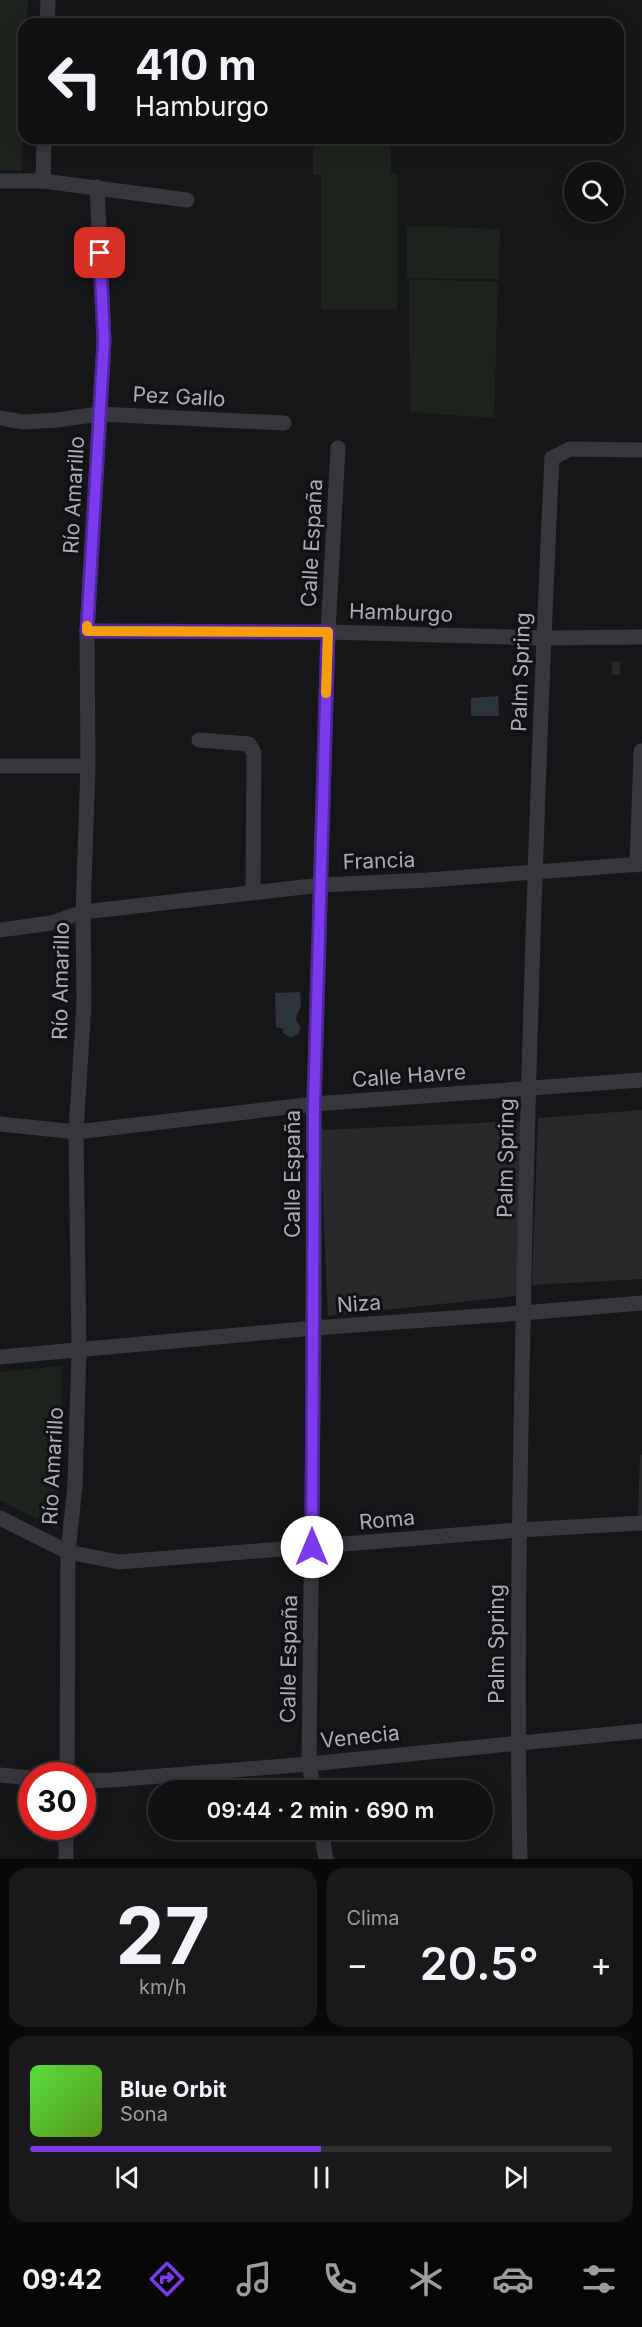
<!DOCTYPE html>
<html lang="es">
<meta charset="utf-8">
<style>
:root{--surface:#101012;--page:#19191b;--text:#f1f3f6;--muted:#9c9d9f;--line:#303032;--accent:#7c3aed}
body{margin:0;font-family:Inter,sans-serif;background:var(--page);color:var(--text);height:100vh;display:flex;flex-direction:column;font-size:22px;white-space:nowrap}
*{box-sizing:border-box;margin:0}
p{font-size:20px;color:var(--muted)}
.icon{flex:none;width:33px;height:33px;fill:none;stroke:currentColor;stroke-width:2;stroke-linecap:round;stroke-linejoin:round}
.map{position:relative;height:1859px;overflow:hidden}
.sheet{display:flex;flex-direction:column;gap:9px;padding:9px;background:#09090a;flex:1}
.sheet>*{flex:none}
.top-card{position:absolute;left:18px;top:18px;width:606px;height:126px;border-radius:18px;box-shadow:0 3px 15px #0003,0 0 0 2px var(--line);background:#101012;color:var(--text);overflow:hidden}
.tools{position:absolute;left:564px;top:162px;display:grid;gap:12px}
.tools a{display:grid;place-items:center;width:60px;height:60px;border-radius:50%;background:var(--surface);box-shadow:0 3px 15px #0003,0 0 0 2px var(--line);font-size:30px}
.speed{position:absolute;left:18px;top:1762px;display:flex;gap:12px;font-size:30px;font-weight:700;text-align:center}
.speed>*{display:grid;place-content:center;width:78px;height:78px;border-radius:50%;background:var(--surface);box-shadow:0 3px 15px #0003,0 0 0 2px var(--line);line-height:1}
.speed .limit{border:9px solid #d22;background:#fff;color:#111}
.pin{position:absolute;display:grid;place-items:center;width:51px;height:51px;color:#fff;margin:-26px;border-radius:12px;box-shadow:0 3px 9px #0006}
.me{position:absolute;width:66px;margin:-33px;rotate:0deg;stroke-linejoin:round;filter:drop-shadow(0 0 4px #0008)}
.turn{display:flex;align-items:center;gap:21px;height:126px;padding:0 18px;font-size:27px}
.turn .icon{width:78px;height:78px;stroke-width:2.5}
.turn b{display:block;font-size:42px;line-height:51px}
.big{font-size:45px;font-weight:600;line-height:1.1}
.sheet .tile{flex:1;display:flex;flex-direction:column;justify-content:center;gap:9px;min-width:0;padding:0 21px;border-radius:18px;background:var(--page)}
.sheet .dial{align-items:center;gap:0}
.dial b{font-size:78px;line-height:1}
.song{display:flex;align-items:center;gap:18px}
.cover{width:72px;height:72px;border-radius:9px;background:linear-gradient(135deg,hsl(110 70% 55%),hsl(90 70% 35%))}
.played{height:6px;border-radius:3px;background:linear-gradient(90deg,var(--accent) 50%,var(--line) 50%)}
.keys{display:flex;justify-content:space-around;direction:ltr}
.heat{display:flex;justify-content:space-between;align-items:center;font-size:33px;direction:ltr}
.sheet .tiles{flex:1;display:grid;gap:9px;grid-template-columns:1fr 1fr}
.tile:last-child{grid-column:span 2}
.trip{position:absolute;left:148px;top:1780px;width:345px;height:60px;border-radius:30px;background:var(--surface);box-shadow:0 3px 15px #0003,0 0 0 2px var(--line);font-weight:600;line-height:60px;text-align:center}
.dock{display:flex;height:96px;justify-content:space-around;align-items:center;background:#060607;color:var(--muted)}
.dock .icon{width:42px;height:42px}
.dock .active{color:var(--accent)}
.dock b{font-size:27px;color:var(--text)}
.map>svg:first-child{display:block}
.green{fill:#1c231d}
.water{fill:#2c353c}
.building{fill:#29292c}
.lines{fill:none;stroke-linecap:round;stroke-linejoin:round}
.minor{stroke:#37383d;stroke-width:15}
.route-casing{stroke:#51269a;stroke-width:15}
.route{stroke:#7c3aed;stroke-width:10}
.slow{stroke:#f59e0b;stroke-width:10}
.labels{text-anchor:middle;stroke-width:6;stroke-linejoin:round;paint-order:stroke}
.street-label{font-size:21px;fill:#a8adb8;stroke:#111113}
</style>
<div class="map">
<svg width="642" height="1859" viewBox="0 0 642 1859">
<rect width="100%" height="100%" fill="#161618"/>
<!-- green -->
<g class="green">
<path d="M 0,0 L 28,0 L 27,24 L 24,24 L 22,171 L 0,170 Z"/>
<path d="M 313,138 L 390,138 L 391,174 L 397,174 L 397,309 L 321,309 L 321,175 L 313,175 Z"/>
<path d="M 407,226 L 500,229 L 499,279 L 407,278 Z"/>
<path d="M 409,279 L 498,282 L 494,418 L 410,412 Z"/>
<path d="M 62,1366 L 58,1530 L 0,1500 L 0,1372 Z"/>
</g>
<!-- water -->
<g class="water">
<path d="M 498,696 L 499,716 L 471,716 L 471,698 Z"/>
<path d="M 300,992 C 300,996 302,1003 300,1008 C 297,1017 293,1018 301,1027 L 298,1034 L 291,1038 L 283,1033 L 283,1029 L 276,1027 L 275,993 Z"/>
</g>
<!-- building -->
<g class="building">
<path d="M 612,662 L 620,662 L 620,675 L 612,674 Z"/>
<path d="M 642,1110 L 642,1279 L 532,1285 L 538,1118 Z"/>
<path d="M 522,1121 L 516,1296 L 328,1316 L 320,1130 Z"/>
<path d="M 640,1455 L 642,1455 L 642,1518 L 638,1518 Z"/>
</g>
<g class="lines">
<!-- minor -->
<g class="minor">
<path d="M 47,24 L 48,0"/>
<path d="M 0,181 L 43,181 L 187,200"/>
<path d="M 43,181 L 44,138"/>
<path d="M 0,418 L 23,422 L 57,420 L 99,414 L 284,423"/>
<path d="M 87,631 L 328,632 L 543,638 L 642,637"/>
<path d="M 199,740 L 249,744 L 254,753 L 253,892"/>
<path d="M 0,766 L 88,766"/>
<path d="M 637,865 L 641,751"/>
<path d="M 0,930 L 51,923 L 83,912 L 321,885 L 428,880 L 642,864"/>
<path d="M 0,1124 L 76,1132 L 314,1104 L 642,1080"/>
<path d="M 0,1357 L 314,1328 L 523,1313 L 642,1303"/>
<path d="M 0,1518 L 68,1552 L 119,1562 L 518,1530 L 642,1523"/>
<path d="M 0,1775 L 32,1778"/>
<path d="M 67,1776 L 68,1552 L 75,1485 L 79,1350 L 76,1132 L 84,1003 L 83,912 L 88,766 L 87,631 L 104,341 L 97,187"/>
<path d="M 82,1781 L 111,1780 L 309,1764 L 642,1731"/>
<path d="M 314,1791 L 309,1764 L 314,1328 L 314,1104 L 328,632 L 338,448"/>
<path d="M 321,1830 L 326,1859"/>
<path d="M 66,1859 L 66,1827"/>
<path d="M 520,1859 C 516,1664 520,1470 524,1275 C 530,1002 539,730 552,458 L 570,449 L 642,450"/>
</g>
</g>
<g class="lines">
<defs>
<path id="route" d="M 100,253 L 104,341 L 87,631 L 328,632 L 314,1104 L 312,1547"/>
</defs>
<!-- route casing -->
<use href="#route" class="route-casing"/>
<!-- route -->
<use href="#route" class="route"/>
<!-- slow -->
<path class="slow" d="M 87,626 L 87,631 L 328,632 L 326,693"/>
</g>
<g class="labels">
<!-- street labels -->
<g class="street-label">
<text transform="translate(179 397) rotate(3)" y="7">Pez Gallo</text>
<text transform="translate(74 495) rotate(-87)" y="7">Río Amarillo</text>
<text transform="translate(312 543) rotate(-87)" y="7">Calle España</text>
<text transform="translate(401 613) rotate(2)" y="7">Hamburgo</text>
<text transform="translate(521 672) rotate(-88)" y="7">Palm Spring</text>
<text transform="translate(379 861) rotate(-2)" y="7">Francia</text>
<text transform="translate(61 981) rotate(-89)" y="7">Río Amarillo</text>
<text transform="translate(409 1076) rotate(-4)" y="7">Calle Havre</text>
<text transform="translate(506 1158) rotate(-89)" y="7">Palm Spring</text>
<text transform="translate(293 1174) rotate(-90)" y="7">Calle España</text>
<text transform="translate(359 1304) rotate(-4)" y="7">Niza</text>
<text transform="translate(53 1466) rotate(-87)" y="7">Río Amarillo</text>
<text transform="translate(387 1520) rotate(-5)" y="7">Roma</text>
<text transform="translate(497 1644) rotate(-90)" y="7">Palm Spring</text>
<text transform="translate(289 1659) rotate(-89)" y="7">Calle España</text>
<text transform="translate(360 1737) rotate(-6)" y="7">Venecia</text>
</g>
</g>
</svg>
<div class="tools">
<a><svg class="icon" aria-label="search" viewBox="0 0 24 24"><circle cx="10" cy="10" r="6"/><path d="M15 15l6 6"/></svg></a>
</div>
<div class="speed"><div class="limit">30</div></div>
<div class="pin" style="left:100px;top:253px;background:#d93025"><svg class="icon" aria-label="arrive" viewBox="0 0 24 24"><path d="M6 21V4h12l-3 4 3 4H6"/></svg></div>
<svg class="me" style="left:312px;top:1547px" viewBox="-20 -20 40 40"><circle r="19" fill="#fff"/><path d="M0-13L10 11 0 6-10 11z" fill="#7c3aed"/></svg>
<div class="trip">09:44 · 2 min · 690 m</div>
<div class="top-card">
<div class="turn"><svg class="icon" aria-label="left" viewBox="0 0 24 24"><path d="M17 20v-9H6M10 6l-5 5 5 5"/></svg><div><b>410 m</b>Hamburgo</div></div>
</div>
</div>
<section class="sheet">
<div class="tiles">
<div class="tile dial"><b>27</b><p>km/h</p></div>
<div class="tile"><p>Clima</p>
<div class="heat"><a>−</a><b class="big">20.5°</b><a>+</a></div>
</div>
<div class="tile">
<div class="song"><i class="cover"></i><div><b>Blue Orbit</b><p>Sona</p></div></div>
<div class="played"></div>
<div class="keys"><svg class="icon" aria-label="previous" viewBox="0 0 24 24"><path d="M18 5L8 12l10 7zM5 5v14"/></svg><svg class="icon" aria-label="pause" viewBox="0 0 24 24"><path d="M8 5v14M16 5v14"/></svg><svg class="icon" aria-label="next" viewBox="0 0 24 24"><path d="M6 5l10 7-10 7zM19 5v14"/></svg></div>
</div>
</div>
</section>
<nav class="dock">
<b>09:42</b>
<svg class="icon active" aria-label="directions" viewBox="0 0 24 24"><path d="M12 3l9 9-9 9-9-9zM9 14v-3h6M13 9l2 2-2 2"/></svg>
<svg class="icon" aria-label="music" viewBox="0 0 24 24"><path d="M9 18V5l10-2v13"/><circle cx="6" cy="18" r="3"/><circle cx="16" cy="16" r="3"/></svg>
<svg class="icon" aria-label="phone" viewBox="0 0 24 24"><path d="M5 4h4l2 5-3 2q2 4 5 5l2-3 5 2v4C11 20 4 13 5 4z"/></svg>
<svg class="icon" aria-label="climate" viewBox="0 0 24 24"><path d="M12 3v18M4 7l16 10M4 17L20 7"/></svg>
<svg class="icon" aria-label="car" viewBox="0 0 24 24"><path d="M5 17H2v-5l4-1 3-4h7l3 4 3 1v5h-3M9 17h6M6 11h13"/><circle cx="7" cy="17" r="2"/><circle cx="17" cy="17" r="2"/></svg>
<svg class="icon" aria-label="filters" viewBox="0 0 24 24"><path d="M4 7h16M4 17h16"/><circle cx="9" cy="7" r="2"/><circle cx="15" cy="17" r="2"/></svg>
</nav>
